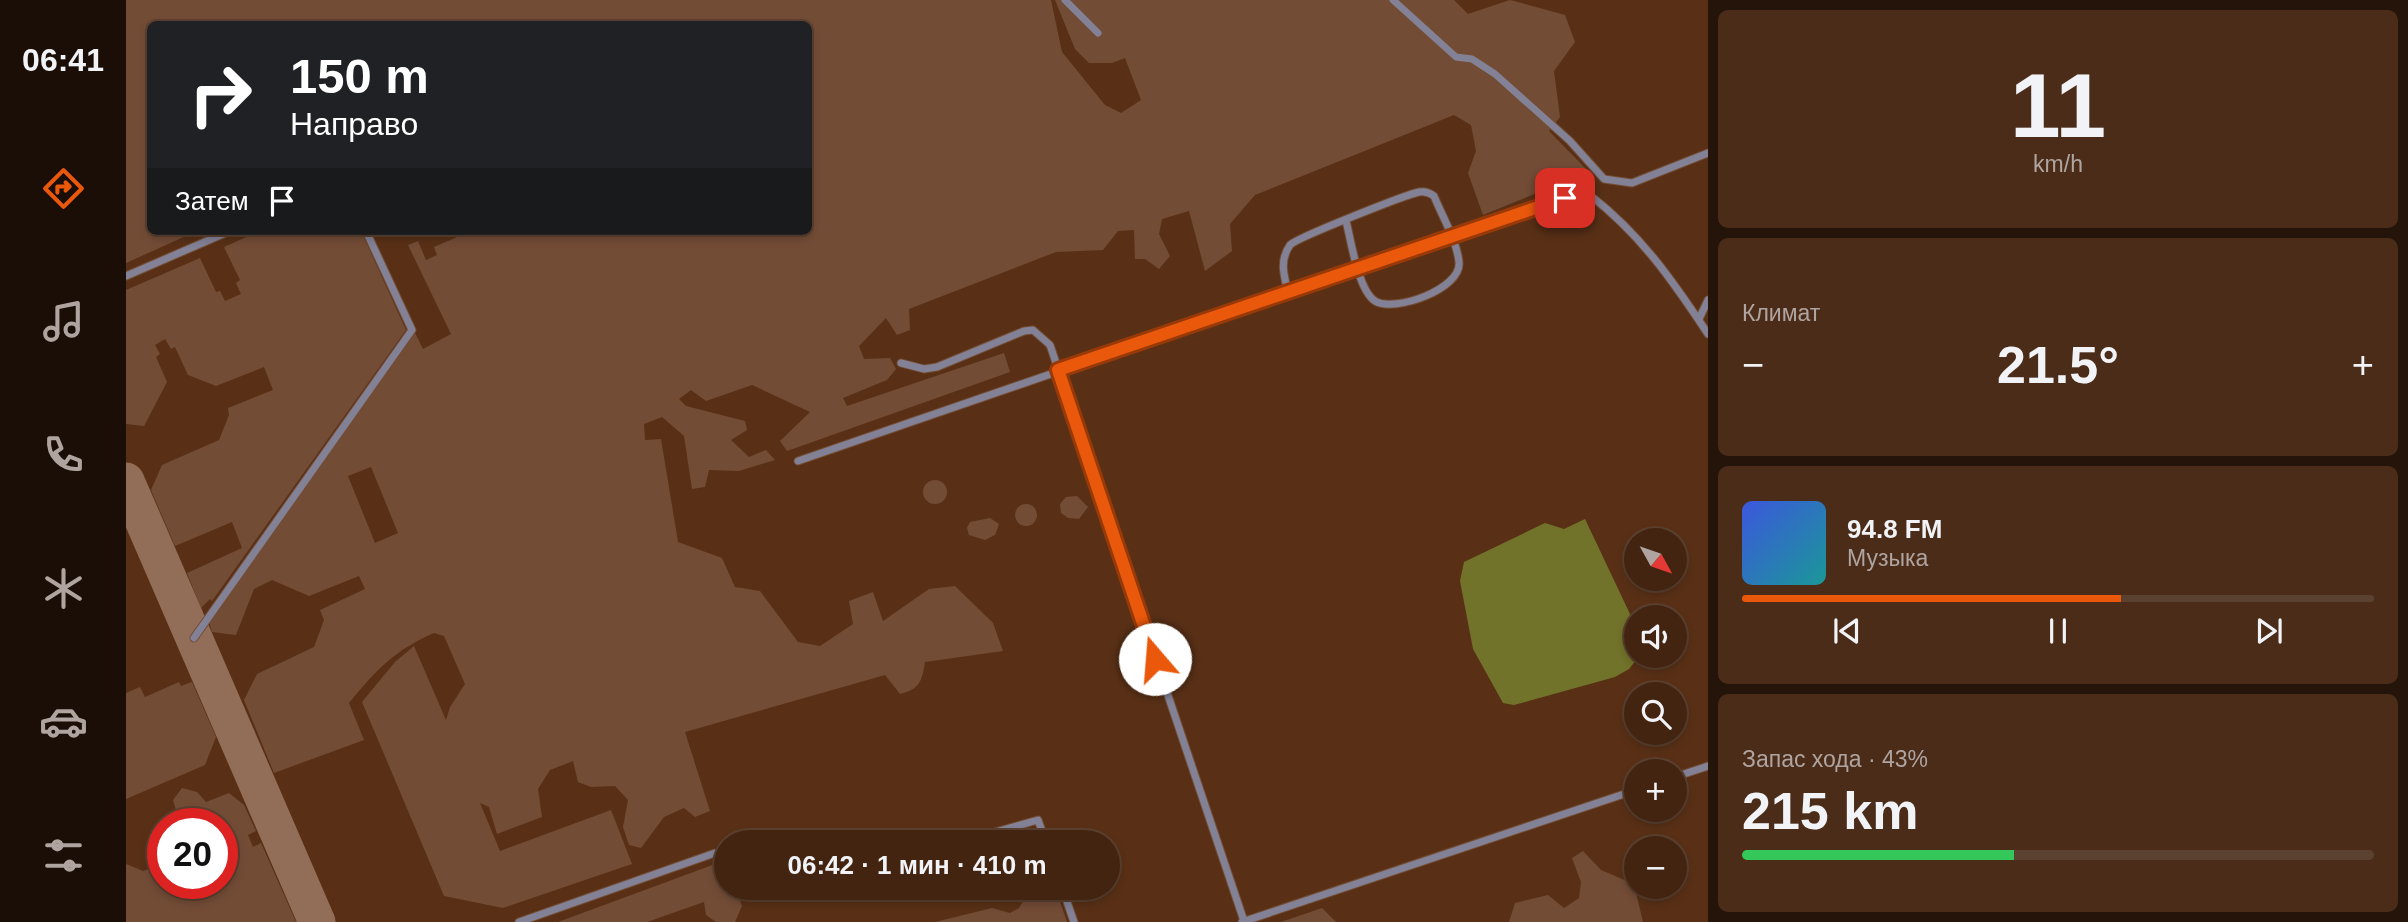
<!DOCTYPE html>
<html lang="ru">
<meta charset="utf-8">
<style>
:root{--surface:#432410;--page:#4a2c19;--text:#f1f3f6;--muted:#afa49f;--line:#5b4130;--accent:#ea580c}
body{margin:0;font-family:Helvetica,sans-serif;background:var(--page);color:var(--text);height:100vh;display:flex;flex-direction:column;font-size:26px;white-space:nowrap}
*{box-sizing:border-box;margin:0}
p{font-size:23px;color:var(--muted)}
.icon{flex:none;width:38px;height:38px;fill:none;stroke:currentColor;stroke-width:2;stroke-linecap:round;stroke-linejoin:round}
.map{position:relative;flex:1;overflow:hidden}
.drawer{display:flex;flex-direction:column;gap:10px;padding:10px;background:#251409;width:700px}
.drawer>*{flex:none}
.banner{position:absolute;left:21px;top:21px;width:665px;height:214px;border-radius:10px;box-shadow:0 4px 10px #0003,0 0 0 2px var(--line);background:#202124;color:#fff;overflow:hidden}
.needle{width:46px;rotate:130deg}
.fabs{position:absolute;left:1498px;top:528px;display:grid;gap:14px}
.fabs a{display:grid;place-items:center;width:63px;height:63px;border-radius:50%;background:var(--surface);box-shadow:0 4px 10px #0003,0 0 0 2px var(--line);font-size:35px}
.speed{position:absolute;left:21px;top:808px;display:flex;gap:14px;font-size:35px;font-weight:700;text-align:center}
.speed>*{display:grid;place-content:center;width:91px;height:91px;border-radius:50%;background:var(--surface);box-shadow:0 4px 10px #0003,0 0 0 2px var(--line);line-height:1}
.speed .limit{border:10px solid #d22;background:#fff;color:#111}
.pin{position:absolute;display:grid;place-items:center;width:60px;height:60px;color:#fff;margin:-30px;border-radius:14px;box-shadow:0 4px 10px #0006}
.me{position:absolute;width:77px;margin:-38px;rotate:342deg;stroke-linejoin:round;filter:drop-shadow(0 0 5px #0008)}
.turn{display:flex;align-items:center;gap:24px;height:147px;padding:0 28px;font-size:32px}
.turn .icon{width:91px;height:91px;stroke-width:2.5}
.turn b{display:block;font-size:49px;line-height:60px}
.then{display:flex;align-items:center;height:66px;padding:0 28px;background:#0003;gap:14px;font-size:26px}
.big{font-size:52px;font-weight:600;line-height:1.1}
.drawer .tile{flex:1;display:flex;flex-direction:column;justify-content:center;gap:10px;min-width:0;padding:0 24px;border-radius:10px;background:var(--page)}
.drawer .dial{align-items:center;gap:0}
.dial b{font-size:91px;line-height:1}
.song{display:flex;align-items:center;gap:21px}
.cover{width:84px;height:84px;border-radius:10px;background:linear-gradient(135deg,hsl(230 70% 55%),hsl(180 70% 35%))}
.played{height:7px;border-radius:4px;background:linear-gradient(90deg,var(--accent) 60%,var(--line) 60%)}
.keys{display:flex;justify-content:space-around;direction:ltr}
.heat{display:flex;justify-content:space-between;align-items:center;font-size:38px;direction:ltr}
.charge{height:10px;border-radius:5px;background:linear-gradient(90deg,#34c759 43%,var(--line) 0)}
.trip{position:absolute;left:588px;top:830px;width:406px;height:70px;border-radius:35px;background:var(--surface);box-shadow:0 4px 10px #0003,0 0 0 2px var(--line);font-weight:600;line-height:70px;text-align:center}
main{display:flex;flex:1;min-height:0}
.tabs{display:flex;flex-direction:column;width:126px;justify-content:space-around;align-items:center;background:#1b0e06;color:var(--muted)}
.tabs .icon{width:49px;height:49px}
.tabs .current{color:var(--accent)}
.tabs b{font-size:32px;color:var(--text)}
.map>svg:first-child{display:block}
.green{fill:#734c36;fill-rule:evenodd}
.water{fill:#71732a}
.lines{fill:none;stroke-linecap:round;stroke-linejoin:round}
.taxiway{stroke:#926e58;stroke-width:37}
.lane-casing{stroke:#734d35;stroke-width:9}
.lane{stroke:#838196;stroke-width:7}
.route-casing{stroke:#983908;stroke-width:18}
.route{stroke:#ea580c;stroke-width:12}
</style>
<main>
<nav class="tabs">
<b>06:41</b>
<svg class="icon current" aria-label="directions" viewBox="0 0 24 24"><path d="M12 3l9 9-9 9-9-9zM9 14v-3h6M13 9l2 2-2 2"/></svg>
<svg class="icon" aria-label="music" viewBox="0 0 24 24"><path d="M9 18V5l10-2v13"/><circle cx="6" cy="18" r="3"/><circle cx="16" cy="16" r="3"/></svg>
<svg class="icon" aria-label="phone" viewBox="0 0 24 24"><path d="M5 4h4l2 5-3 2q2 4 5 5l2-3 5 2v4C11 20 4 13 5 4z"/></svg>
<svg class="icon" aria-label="climate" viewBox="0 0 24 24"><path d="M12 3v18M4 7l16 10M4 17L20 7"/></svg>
<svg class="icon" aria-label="car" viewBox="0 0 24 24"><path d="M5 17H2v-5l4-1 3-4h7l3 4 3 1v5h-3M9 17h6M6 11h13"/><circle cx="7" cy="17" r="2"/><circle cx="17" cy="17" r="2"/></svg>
<svg class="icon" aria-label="filters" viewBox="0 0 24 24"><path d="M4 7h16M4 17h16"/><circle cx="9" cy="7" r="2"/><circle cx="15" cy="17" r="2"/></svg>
</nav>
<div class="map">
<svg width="1582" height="922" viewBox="0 0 1582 922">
<rect width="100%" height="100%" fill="#593016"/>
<!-- green -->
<g class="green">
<path d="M 0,0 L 925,0 L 936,52 L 979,105 L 995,113 L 1015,100 L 999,58 L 986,63 L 963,63 L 949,49 L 929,0 L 1328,0 L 1342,14 L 1384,0 L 1439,15 L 1449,42 L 1428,71 L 1434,117 L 1423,131 L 1463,172 L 1357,215 L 1342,173 L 1350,151 L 1345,125 L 1328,115 L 1129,195 L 1104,224 L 1106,251 L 1079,271 L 1063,211 L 1036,219 L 1033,234 L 1044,256 L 1033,269 L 1019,259 L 1009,259 L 1008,230 L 992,231 L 977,250 L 930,252 L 783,309 L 784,330 L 771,335 L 760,318 L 733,346 L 738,359 L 764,358 L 770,369 L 761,380 L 717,398 L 721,406 L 878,353 L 884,372 L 661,451 L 654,441 L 684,412 L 626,385 L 580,401 L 565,390 L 553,399 L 560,406 L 619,421 L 621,430 L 605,440 L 623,457 L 640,450 L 649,460 L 613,471 L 583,470 L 579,487 L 566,489 L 558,436 L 536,417 L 518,424 L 519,440 L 535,439 L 552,542 L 596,558 L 609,587 L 634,591 L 672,642 L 694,646 L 727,624 L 723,601 L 747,592 L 757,621 L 803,589 L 829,586 L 867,623 L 877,651 L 799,662 C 796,681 794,689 774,694 L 759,675 L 559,732 L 584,811 L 569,817 L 558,808 L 538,817 L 515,848 L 503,845 L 497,827 L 502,800 L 489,786 L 465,787 L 452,782 L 447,761 L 424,770 L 412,789 L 416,817 L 371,834 L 363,807 L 354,803 L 374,851 L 485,810 L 506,864 L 377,908 L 318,896 L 236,702 L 269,662 L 288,646 L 320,720 L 324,707 L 339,684 L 318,636 L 308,633 C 269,650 250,670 223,703 L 238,740 L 148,773 L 118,700 L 131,674 L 188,647 L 198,620 L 194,610 L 239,589 L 233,576 L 183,596 L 146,580 L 128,589 L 110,635 L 86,632 L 83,622 L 289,333 L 297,349 L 325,334 L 282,245 L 292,241 L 300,260 L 311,255 L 308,247 L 345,231 L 682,231 L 682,24 L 24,24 L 24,231 L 71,231 L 0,263 ZM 245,467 L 272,533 L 249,543 L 222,476 Z"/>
<path d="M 134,231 L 235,231 L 280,330 L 86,601 L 84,599 L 75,608 L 61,573 L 116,548 L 106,522 L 49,546 L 25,490 L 36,465 L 93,440 L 103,415 L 102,408 L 147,390 L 138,367 L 90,386 L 62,375 L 49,347 L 45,349 L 39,339 L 29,345 L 34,354 L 30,357 L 41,382 L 18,426 L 0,424 L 0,290 L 74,258 L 90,292 L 94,291 L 99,301 L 115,294 L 110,283 L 114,280 L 98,247 Z"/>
<circle cx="809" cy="492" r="12"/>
<path d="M 951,496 L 962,507 L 953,519 L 942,518 L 935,513 L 934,504 L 940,497 Z"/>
<circle cx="900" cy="515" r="11"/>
<path d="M 864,518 L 873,524 L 869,535 L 859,540 L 843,535 L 841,528 L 844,522 Z"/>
<path d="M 53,682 L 55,686 L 66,682 L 90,737 L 79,765 L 0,799 L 0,693 L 14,687 L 19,697 Z"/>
<path d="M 56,788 L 71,792 L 80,802 L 103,793 L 118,805 L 130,831 L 122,835 L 127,847 L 135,843 L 170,922 L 0,922 L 0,864 L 17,871 L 37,863 L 37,884 L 96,884 L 96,824 L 54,824 L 47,800 Z"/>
<path d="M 1457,851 L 1475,870 L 1508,884 L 1517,922 L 1383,922 L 1389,903 L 1422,895 L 1438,908 L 1453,898 L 1455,882 L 1446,858 Z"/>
<path d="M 600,860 L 600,887 L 609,887 L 616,906 L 609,922 L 590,922 L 580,915 L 578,902 L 521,922 L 432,922 Z"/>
<path d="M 906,887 L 929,887 L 941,922 L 809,922 L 866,908 L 884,913 L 893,908 Z"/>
<path d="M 1196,908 L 1210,922 L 1155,922 Z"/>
</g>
<!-- water -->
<path class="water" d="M 1459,519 L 1504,614 L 1511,659 L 1503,669 L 1489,677 L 1388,705 L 1377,703 L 1347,649 L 1334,581 L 1338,562 L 1419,523 L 1438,529 Z"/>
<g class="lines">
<!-- taxiway -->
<path class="taxiway" d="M 0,481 L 191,922"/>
<defs>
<g id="lane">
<path d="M 939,0 L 972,33"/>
<path d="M 1267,0 L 1330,57 L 1346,59 L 1369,74 L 1444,141 L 1478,179 L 1506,183 L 1582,153"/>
<path d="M 0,276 L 104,231"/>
<path d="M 1162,292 C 1158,275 1153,261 1164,245 C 1170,238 1279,195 1293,192 C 1299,191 1304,193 1308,196 C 1316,216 1331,241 1333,262 C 1336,289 1268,313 1249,301 C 1232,290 1225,240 1220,221"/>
<path d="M 1573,319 L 1582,300"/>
<path d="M 775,363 L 798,369 L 811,367 L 898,331 L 907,330 L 924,345 L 1118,921"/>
<path d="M 672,461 L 1439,197 L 1465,196 C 1515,235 1547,281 1582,334"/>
<path d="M 68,638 L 286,330 L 240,231"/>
<path d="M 1549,777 L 1582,766"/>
<path d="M 834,842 L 912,820 L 920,842"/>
<path d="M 936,887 L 948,922"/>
<path d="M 393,922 L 589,853"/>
<path d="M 1116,922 L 1510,790"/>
</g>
</defs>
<!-- lane casing -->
<use href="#lane" class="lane-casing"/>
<!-- lane -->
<use href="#lane" class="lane"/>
</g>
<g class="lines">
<defs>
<path id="route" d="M 1029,659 L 932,370 L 1439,198"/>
</defs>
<!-- route casing -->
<use href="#route" class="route-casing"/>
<!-- route -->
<use href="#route" class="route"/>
</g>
</svg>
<div class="fabs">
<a><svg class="needle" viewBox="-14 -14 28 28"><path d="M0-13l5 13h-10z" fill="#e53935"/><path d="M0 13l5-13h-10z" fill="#afa49f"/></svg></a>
<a><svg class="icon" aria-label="sound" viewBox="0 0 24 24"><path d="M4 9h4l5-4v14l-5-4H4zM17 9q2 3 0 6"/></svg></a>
<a><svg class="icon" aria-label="search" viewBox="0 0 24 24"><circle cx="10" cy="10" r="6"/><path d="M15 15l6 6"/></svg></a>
<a>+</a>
<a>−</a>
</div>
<div class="speed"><div class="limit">20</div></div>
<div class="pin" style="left:1439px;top:198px;background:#d93025"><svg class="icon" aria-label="arrive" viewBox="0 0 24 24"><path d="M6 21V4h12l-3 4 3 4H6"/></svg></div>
<svg class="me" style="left:1029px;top:659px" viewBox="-20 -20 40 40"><circle r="19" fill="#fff"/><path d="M0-13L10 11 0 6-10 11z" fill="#ea580c"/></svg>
<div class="trip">06:42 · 1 мин · 410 m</div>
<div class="banner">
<div class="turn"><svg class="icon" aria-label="right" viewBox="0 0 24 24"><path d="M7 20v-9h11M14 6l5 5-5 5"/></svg><div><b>150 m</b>Направо</div></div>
<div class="then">Затем<svg class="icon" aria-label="arrive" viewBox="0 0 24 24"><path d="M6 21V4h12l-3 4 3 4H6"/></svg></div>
</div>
</div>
<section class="drawer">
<div class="tile dial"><b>11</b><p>km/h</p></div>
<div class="tile"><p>Климат</p>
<div class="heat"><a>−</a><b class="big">21.5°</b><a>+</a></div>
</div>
<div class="tile">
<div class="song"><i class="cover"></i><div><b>94.8 FM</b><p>Музыка</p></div></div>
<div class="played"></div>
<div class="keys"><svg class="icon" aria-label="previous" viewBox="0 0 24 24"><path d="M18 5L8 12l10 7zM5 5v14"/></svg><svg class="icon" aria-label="pause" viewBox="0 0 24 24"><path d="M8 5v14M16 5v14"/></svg><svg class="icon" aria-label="next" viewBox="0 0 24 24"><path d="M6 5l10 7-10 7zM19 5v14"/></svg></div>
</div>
<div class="tile"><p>Запас хода · 43%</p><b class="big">215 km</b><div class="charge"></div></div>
</section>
</main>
